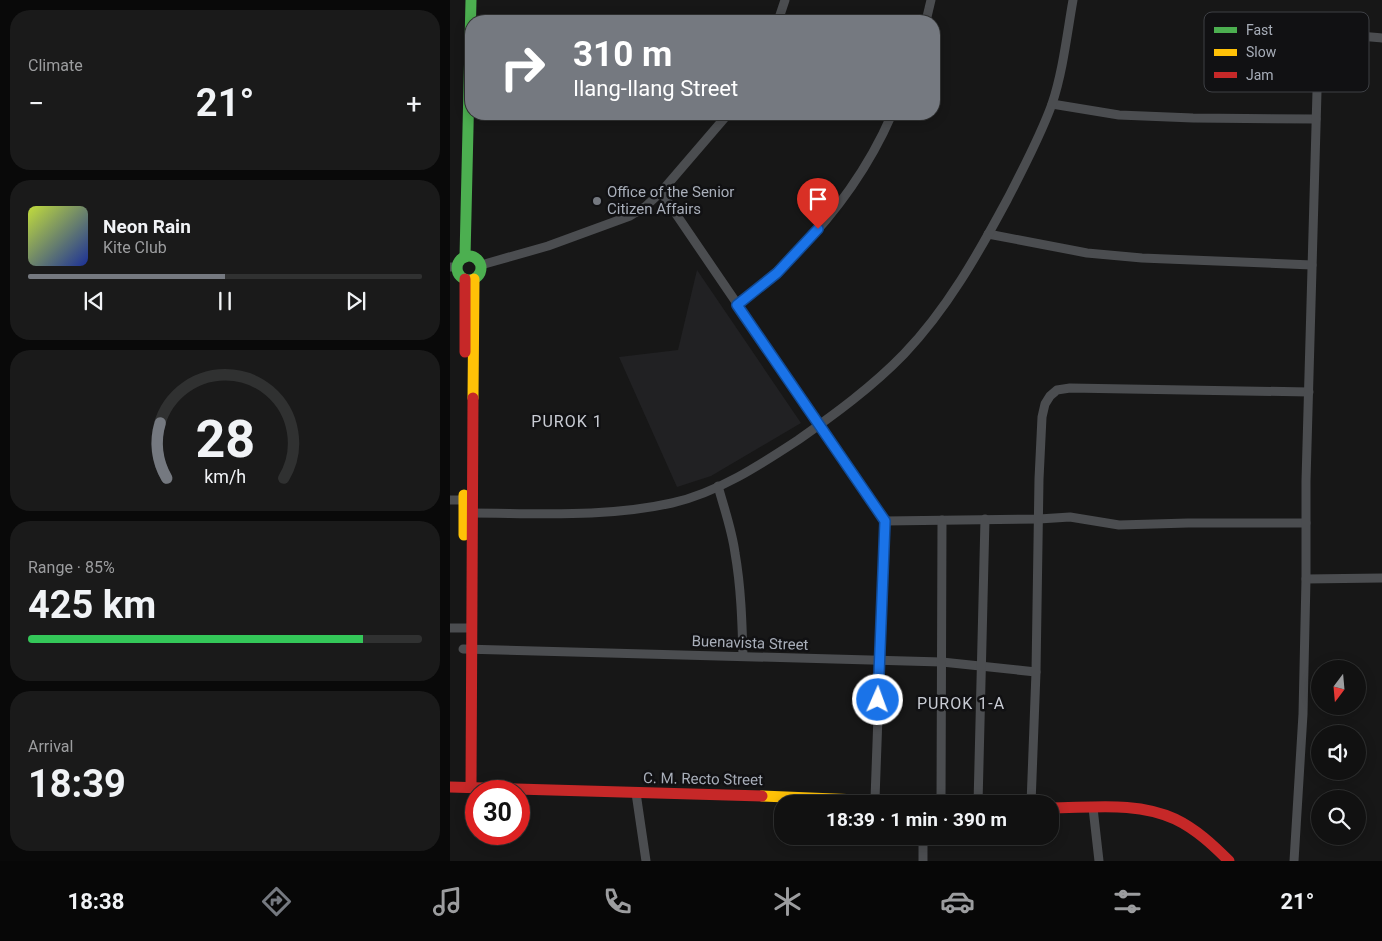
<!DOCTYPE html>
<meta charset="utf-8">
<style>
:root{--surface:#111;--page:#1a1a1a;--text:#f1f3f6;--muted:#9c9d9f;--line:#303131;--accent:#757980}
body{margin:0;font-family:Roboto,sans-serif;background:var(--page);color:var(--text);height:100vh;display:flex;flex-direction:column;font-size:19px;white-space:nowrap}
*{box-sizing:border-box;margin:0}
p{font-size:16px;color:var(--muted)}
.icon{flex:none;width:28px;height:28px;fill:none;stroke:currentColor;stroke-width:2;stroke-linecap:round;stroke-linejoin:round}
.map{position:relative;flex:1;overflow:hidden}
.drawer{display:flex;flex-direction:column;gap:10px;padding:10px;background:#090909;width:450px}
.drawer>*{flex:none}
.top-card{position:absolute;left:15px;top:15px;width:475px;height:105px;border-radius:20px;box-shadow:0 2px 12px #0003,0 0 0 1px var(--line);background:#757980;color:#fff;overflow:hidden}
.needle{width:32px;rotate:196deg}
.tools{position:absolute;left:861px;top:660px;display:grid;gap:10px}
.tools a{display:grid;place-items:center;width:55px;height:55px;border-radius:50%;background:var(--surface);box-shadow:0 2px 12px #0003,0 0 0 1px var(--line);font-size:25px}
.speed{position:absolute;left:15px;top:780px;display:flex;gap:10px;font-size:25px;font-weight:700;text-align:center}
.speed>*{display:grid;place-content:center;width:65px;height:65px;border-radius:50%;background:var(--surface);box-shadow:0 2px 12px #0003,0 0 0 1px var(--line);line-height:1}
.speed .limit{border:8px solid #d22;background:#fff;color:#111}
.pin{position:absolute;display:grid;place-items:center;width:42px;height:42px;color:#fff;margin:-51px -21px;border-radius:50% 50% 50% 0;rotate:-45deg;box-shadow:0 0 5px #0007}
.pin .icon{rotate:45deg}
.me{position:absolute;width:55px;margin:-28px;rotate:2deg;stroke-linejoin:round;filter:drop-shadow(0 0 4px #0008)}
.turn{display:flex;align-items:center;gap:18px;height:105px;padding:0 25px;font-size:22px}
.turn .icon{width:65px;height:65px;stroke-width:2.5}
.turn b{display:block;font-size:35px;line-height:42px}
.big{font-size:38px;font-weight:700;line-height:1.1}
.drawer .tile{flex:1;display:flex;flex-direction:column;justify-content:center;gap:8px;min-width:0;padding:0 18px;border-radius:20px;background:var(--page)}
.drawer .dial{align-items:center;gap:0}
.dial svg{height:130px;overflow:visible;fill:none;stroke:var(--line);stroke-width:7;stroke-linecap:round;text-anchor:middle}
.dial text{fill:var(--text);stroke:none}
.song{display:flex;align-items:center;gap:15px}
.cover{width:60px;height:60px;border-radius:8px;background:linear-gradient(135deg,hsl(70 70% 55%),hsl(230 70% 35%))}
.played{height:5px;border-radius:2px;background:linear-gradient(90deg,var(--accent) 50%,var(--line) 50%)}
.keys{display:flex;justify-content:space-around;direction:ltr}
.heat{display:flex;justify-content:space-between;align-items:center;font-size:28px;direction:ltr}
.charge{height:8px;border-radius:4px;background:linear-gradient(90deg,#34c759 85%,var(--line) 0)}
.trip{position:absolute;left:324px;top:795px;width:285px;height:50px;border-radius:20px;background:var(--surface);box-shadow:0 2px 12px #0003,0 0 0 1px var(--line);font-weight:700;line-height:50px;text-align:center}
.menu{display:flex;height:80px;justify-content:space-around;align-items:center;background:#070707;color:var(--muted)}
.menu .icon{width:35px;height:35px}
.menu .selected{color:var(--accent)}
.menu b{font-size:22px;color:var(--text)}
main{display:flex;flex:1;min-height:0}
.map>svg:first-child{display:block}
.built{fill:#212123}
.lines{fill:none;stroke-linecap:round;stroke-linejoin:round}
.street{stroke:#4b4d50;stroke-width:9}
.fast{stroke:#4caf50;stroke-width:11}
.slow{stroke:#ffc107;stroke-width:11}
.jam{stroke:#c62828;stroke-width:11}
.route-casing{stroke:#114b97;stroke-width:12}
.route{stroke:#1a73e8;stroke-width:9}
.poi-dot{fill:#757980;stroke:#111113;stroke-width:2}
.labels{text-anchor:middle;stroke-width:5;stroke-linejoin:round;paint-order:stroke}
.poi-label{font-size:15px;fill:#a8aeb9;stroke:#111113;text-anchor:start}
.street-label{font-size:15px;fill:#a8aeb9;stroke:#111113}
.neighbourhood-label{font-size:16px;letter-spacing:1px;fill:#c9ccd4;stroke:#111113}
.key{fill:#111113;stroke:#3e4045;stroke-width:1}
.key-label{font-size:14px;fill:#a8aeb9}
</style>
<main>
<section class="drawer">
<div class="tile"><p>Climate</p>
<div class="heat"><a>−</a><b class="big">21°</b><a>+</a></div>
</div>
<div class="tile">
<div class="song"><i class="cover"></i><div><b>Neon Rain</b><p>Kite Club</p></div></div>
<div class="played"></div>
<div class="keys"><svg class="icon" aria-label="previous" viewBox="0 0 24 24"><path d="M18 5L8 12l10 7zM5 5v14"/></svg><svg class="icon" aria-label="pause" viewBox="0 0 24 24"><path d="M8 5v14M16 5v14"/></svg><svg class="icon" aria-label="next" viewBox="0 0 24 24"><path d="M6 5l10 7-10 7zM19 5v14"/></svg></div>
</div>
<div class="tile dial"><svg viewBox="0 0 100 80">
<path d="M14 69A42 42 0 1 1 86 69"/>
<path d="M14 69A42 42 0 0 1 10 35" stroke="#757980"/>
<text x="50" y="56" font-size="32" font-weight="700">28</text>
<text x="50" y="72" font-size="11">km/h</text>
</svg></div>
<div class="tile"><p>Range · 85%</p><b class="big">425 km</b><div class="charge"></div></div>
<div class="tile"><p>Arrival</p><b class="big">18:39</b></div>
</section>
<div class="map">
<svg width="932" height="861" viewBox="0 0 932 861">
<rect width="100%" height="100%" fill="#171717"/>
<!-- built -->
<path class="built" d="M 247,270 L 351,423 L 261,476 L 227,487 L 169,357 L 228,350 Z"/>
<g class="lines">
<!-- street -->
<g class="street">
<path d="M 328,21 L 335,0"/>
<path d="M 476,21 L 481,0"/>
<path d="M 602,104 L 669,115 L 743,118 L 866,119"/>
<path d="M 211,192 L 435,521 L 425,799"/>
<path d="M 538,234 L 637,253 L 692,258 L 862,265"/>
<path d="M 31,265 L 98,246 L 180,216 L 196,206 L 211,192 L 278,114"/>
<path d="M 0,267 L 8,267"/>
<path d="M 287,305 C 353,254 409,190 442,114"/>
<path d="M 268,486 C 274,508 282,530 285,553 C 291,587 292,621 293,656"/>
<path d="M 0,500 L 20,500"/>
<path d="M 19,513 C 86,513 156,518 222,503 C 267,493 310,465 348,440 C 385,414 422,387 454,354 C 497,309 528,254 557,200 C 573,169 590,137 602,104 C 613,71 617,34 623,0"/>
<path d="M 435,521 L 589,519 L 620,517 L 669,525 L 738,523 L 856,523"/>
<path d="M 856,579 L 932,578"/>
<path d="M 0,628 L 22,628"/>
<path d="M 13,649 L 492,662 L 586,672"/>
<path d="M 186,793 L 196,861"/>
<path d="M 491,803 L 492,520"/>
<path d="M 528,804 L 535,519"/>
<path d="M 581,804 L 586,672 L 589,479 L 592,417 L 595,404 L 600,396 L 607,390 L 620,388 L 859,392"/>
<path d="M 643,808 L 649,861"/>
<path d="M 473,861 L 473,836"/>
<path d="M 844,861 L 853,714 L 856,579 L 856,481 L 868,56 C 869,51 870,45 873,41 C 881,32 920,37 932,38"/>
</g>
<!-- fast -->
<g class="fast">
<circle cx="19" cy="268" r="12"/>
<path d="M 15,257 L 21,0"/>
</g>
<!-- slow -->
<g class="slow">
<path d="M 23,398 L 24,279"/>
<path d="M 14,495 L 14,535"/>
<path d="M 312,796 L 505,804"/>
</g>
<!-- jam -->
<g class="jam">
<path d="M 15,279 L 15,352"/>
<path d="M 0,787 L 312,796"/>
<path d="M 21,787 L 23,398"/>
<path d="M 600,808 C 641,808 686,801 725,819 C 746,829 763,845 779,861"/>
</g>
</g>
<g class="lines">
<defs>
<path id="route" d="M 368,229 L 327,273 L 287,305 L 435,521 L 428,700"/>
</defs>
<!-- route casing -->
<use href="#route" class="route-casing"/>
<!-- route -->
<use href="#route" class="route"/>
</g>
<!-- markers -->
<circle class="poi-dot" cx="147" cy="201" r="5"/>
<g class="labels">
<!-- poi labels -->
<g class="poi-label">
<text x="157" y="197">Office of the Senior<tspan x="157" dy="17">Citizen Affairs</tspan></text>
</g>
<!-- street labels -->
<g class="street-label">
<text transform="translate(300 643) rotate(2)" y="5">Buenavista Street</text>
<text transform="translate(253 779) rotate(1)" y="5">C. M. Recto Street</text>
</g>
<!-- neighbourhood labels -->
<g class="neighbourhood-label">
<text x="117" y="427">PUROK 1</text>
<text x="511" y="709">PUROK 1-A</text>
</g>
</g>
<!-- legend -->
<rect x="754" y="12" width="165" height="80" rx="8" class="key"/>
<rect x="764" y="27" width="23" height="6" fill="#4caf50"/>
<rect x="764" y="49" width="23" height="7" fill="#ffc107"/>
<rect x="764" y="72" width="23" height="6" fill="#c62828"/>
<g class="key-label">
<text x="796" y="35">Fast</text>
<text x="796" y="57">Slow</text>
<text x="796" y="80">Jam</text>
</g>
</svg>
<div class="tools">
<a><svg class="needle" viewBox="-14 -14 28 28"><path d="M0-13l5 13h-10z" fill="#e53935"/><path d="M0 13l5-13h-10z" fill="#9c9d9f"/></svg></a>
<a><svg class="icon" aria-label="sound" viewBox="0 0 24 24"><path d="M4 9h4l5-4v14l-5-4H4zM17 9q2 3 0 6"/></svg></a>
<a><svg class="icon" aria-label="search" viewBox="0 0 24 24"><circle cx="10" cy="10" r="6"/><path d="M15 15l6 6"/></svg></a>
</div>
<div class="speed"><div class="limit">30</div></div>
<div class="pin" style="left:368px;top:229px;background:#d93025"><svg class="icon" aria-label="arrive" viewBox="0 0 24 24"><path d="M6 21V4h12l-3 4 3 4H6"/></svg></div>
<svg class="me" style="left:428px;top:700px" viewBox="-20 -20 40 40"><circle r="17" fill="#1a73e8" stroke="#fff" stroke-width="3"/><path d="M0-11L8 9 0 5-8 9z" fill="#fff"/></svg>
<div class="trip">18:39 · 1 min · 390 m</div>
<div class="top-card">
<div class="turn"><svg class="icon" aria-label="right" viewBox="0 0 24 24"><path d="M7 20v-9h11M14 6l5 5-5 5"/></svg><div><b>310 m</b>Ilang-Ilang Street</div></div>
</div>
</div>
</main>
<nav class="menu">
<b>18:38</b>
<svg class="icon selected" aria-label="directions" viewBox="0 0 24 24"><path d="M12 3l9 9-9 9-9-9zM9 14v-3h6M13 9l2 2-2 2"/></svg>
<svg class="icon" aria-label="music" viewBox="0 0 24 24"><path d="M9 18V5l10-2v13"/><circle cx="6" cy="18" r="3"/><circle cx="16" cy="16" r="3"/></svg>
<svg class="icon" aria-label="phone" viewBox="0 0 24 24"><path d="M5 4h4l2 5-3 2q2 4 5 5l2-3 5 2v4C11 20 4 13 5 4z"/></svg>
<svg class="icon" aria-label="climate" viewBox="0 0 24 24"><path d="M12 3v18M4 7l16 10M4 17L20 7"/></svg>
<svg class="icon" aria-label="car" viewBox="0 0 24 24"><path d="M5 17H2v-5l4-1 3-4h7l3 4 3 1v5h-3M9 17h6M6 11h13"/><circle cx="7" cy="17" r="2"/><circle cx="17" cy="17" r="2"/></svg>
<svg class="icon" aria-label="filters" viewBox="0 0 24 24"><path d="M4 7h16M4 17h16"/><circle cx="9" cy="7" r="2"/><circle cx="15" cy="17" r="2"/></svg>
<b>21°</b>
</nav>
